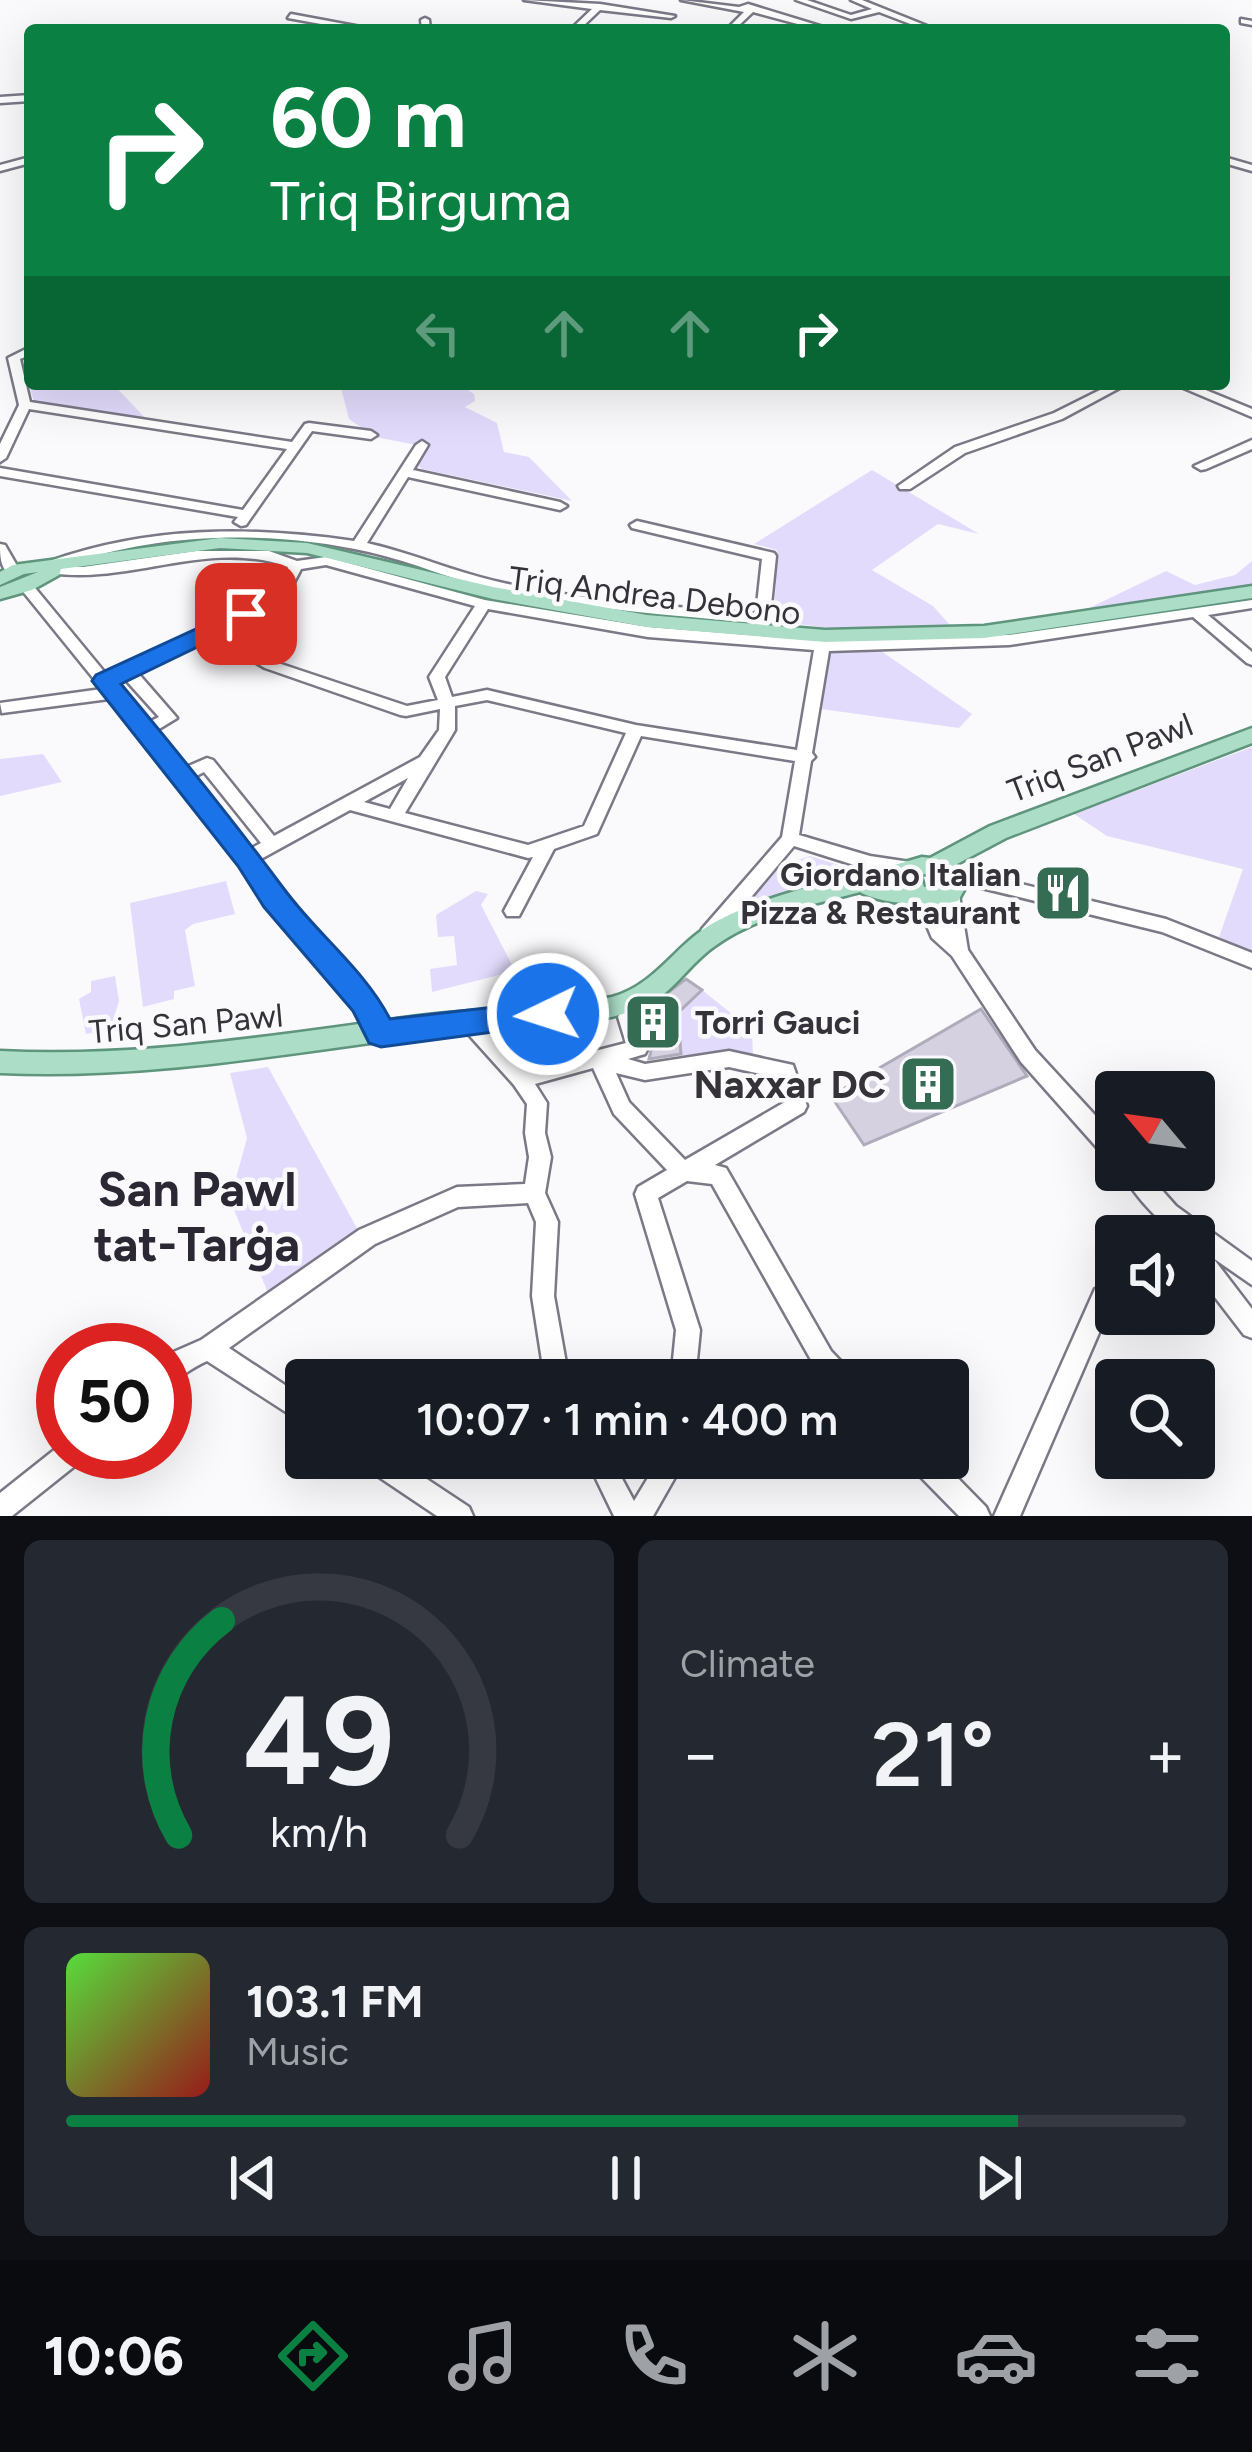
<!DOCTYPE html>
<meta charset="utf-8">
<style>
:root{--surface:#171b24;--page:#242831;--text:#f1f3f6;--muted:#9ea1a6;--line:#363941;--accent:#0b8043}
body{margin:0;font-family:Figtree,sans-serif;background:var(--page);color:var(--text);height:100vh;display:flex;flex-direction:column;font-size:45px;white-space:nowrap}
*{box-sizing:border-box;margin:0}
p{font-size:39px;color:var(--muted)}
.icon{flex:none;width:66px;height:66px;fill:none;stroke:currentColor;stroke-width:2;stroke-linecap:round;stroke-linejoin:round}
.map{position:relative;height:1516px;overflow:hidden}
.details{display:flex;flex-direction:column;gap:24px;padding:24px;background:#0d0f14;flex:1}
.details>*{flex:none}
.top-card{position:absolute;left:24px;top:24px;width:1206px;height:366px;border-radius:12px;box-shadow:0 12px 48px #0002;background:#0b8043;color:#fff;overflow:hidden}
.needle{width:78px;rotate:299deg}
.controls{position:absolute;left:1095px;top:1071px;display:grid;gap:24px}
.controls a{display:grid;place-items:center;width:120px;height:120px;border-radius:12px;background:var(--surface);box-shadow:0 12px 48px #0002;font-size:60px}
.speed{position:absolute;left:36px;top:1323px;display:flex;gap:24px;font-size:60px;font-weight:700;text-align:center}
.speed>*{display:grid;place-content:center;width:156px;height:156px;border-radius:50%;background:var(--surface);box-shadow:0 12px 48px #0002;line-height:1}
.speed .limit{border:18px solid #d22;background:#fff;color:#111}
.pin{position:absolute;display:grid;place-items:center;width:102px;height:102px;color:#fff;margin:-51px;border-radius:24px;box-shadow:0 6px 18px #0006}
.me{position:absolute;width:132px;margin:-66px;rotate:266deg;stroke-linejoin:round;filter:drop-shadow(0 0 9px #0008)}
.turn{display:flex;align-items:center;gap:42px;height:252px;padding:0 48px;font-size:54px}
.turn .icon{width:156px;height:156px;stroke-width:2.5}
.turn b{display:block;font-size:84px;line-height:102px}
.lanes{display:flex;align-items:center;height:114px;padding:0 48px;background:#0003;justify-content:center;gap:60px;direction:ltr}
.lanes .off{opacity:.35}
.big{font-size:90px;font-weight:600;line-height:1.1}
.details .card{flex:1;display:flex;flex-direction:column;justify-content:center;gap:18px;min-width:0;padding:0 42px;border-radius:18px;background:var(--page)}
.details .dial{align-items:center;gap:0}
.dial svg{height:312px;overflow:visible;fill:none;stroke:var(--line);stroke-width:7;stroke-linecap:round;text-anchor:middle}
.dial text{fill:var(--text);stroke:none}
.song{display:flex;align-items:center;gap:36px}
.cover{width:144px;height:144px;border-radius:18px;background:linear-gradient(135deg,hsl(110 70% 55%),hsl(0 70% 35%))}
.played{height:12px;border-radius:6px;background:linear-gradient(90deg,var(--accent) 85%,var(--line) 85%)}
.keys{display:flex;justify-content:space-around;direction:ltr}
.heat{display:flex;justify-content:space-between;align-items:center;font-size:66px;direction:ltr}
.details .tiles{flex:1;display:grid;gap:24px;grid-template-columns:1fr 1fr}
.card:last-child{grid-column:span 2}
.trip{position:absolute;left:285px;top:1359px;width:684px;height:120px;border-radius:12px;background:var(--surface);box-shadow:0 12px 48px #0002;font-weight:600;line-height:120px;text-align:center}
.tab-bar{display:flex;height:192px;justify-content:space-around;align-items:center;background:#090b0e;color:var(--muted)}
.tab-bar .icon{width:84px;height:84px}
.tab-bar .current{color:var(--accent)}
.tab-bar b{font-size:54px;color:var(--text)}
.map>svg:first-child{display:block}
.green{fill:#e3dbfc}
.building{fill:#d5d1e1;stroke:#aeabba;stroke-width:3}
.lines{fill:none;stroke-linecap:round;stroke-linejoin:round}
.minor-casing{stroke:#7c7987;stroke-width:5}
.major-casing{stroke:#5f947d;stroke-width:5}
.minor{fill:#fff;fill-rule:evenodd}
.major{fill:#acdec7;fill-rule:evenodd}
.route{fill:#1a73e8;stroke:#114b97;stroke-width:3}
.labels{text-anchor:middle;stroke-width:9;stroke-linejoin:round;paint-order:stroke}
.street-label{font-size:33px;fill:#353339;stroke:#fafafd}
.poi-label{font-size:33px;font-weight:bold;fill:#353339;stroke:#fafafd;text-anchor:end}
.near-poi-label{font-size:39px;font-weight:bold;fill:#353339;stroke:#fafafd;text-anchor:end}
.near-quarter-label{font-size:48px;font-weight:bold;fill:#2b2834;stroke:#fafafd}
</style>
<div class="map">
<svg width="1252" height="1516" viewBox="0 0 1252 1516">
<rect width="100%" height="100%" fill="#fafafd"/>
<!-- green -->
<g class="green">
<path d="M 30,354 L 30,384 L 113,384 L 148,421 L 34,402 L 22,361 Z"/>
<path d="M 340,384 L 459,384 L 474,394 L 475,401 L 465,407 L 497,423 L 504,452 L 529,457 L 572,501 L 422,469 L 416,464 L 427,447 L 375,437 L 349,419 Z"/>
<path d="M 872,470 L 979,534 L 938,524 L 872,570 L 933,606 L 951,626 L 829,628 L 774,621 L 777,550 L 754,544 Z"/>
<path d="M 1252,561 L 1252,587 L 1085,610 L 1166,571 L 1195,585 L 1235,575 Z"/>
<path d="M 881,651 L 972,714 L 959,728 L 821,709 L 831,653 Z"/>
<path d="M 1252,747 L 1252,953 L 1219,937 L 1243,869 L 1107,836 L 1074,814 Z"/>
<path d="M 43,754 L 62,782 L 0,796 L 0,759 Z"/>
<path d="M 810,856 L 854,870 L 854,877 L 754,908 L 742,904 L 783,865 Z"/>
<path d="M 226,881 L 235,914 L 193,924 L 185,930 L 195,986 L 174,991 L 174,999 L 143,1007 L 130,903 Z"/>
<path d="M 476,891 L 488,894 L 481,905 L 527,994 L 506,996 L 503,974 L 432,992 L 430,969 L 457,965 L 454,936 L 438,937 L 436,915 Z"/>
<path d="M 115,976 L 119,1001 L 110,1030 L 86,1034 L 79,999 L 91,992 L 91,981 Z"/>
<path d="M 702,990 L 752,1030 L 753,1057 L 682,1061 L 680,1041 L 665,1025 Z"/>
<path d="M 268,1067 L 358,1230 L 268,1293 L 230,1200 L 247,1138 L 230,1073 Z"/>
</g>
<!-- building -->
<g class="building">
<path d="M 686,979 L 702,990 L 665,1025 L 680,1041 L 681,1054 L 649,1059 L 652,1047 L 640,1013 Z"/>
<path d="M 981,1009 L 1027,1076 L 864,1145 L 831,1096 Z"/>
</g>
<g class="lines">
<defs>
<g id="minor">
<path d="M 524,0 L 600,4 L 675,16 L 671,18 L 600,10 L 579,30 L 570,30 L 592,9 Z"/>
<path d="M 681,0 L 739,7 L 748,4 L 833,30 L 820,30 L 753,12 L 734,30 L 726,30 L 744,12 Z"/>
<path d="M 796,0 L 807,0 L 851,15 L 872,9 L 851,0 L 862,0 L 937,30 L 926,30 L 879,12 L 851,19 Z"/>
<path d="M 291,14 L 366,28 L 370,30 L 354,30 L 288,18 Z"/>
<path d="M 425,18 L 429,20 L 430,30 L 422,30 L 421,20 Z"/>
<path d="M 1241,19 L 1252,21 L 1252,25 L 1241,23 Z"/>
<path d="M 30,95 L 30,101 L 0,103 L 0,97 Z"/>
<path d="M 30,157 L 30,163 L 0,171 L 0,165 Z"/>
<path d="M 1224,157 L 1252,165 L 1252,171 L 1224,163 Z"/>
<path d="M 30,347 L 30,355 L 20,359 L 30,402 L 292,442 L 305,424 L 309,423 L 371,431 L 377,435 L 371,439 L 312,431 L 246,525 L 241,526 L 234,522 L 238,517 L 0,476 L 0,468 L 243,510 L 287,449 L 29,409 L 6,458 L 0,462 L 0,444 L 19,405 L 8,358 Z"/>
<path d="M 1112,384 L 1127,384 L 1062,419 L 965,453 L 910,489 L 900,489 L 898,486 L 955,447 L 1054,413 Z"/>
<path d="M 1174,384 L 1191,384 L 1252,409 L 1252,417 Z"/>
<path d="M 1252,440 L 1252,449 L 1206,469 L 1201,470 L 1194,466 Z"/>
<path d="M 422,441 L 428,445 L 413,470 L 560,502 L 567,506 L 560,510 L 408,477 L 367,543 C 412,553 454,572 499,582 C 584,601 670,606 756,614 L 762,559 L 632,528 L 630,525 L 637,521 L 774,553 L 776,556 L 769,625 L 762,630 L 757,628 L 755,623 C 670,615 584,609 501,591 C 456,582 414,562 369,552 C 270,530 159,532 63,566 L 83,567 L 196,551 L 269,551 L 297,561 L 326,557 L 485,600 L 648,627 L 822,641 L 1009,635 L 1252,600 L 1252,608 L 1208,615 L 1252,652 L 1252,665 L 1247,663 L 1193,617 L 1009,645 L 829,651 L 812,753 L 815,757 L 811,761 L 799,835 L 870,856 L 910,862 L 916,864 L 919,869 L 916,874 L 910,876 L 870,870 L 794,846 L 716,939 L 709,941 L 702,939 L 700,934 L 702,929 L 782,837 L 795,761 L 641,736 L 597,834 L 554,849 L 519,916 L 507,916 L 504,911 L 533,857 L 528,858 L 350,810 L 259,860 L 358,982 L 391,1033 L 388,1039 L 381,1041 L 374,1039 L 345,992 L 109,699 L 2,713 L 0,703 L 102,689 L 21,589 L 19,586 L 21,583 L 31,583 L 106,674 L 274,594 L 288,567 C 211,538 129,585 51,573 L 48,564 L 50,561 C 150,526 250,526 354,541 L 416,445 ZM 326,565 L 475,606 L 429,677 L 438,700 L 407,706 L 275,662 L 223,630 L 285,600 L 301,569 ZM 488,609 L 648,637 L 814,650 L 797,750 L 636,725 L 487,690 L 452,697 L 445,677 ZM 211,636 L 265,668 L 400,715 L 406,716 L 440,709 L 439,730 L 420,757 L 274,836 L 213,760 L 207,758 L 184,768 L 154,732 L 177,718 L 137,672 ZM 124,678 L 159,717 L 147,723 L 114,683 ZM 487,700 L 626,733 L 584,826 L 528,845 L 405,813 L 455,730 L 455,706 ZM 204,772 L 261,843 L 250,849 L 192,778 ZM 408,778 L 390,809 L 364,802 Z"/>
<path d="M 0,544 L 5,545 L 20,571 L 18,574 L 13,575 C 0,572 0,555 0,544 Z"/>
<path d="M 955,868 L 1166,919 L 1252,953 L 1252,968 L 1162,932 L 949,880 L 946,875 L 949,870 Z"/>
<path d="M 950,888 L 956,890 L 959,895 L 968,950 L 1035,1050 L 1116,1138 L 1116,1162 L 1108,1160 L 1021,1062 L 952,956 L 932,938 L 915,897 L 918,892 L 930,892 L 946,927 L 941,895 L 944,890 Z"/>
<path d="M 628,1009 L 635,1011 L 648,1048 L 645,1054 L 628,1059 L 645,1064 L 729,1051 L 793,1065 L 807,1106 L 804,1112 L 715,1165 L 726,1168 L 831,1351 L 851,1372 L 855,1380 L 827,1380 L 815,1367 L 712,1184 L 687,1181 L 658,1198 L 700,1330 L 695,1380 L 671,1380 L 676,1330 L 635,1194 L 638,1187 L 667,1170 L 614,1114 L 593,1068 L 535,1084 L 547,1103 L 545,1133 L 551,1157 L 545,1193 L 558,1222 L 554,1296 L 569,1380 L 545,1380 L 532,1296 L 536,1222 L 528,1203 L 458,1207 L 375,1244 L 229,1348 L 306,1399 L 306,1425 L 207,1361 C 191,1368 179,1379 165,1385 L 165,1357 L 169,1354 L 201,1340 L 359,1230 L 457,1187 L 525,1184 L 529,1157 L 525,1133 L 527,1104 L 514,1085 L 461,1026 L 458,1020 L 461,1014 L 468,1012 L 475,1014 L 525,1069 L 626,1043 L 618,1017 L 621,1011 ZM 729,1067 L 778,1078 L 785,1102 L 685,1160 L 629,1102 L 616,1073 L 645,1080 Z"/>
<path d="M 1120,1170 L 1144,1170 L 1176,1206 L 1252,1261 L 1252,1285 L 1213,1258 L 1252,1309 L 1252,1338 L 1244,1335 L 1194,1270 L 1194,1236 C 1166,1236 1134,1194 1120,1170 Z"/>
<path d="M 1116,1281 L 1116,1303 L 1111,1305 L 1020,1516 L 994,1516 L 1095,1289 Z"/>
<path d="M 63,1443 L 63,1452 L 84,1452 L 81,1461 L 12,1516 L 0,1516 L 0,1493 Z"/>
<path d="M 361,1458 L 395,1458 L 469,1507 L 473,1516 L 437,1516 L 364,1467 Z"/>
<path d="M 586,1458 L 611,1458 L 634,1501 L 660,1458 L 686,1458 L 653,1516 L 614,1516 Z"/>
<path d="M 908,1458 L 938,1458 L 986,1507 L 990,1516 L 959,1516 L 911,1467 Z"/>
</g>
<g id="major">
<path d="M 220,538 L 307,543 L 493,587 L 647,615 L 825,630 L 984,626 L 1252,586 L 1252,598 L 984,638 L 825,642 L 647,627 L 493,599 L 307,553 L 220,548 L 61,569 L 59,575 L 32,590 L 0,599 L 0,587 L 38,572 L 24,574 L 0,585 L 0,572 L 13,565 Z"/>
<path d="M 1252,728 L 1252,743 L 1006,838 L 957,864 L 968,883 L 958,901 C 934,908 880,904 860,892 C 811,905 757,916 715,946 C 686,966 672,997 638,1009 C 578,1031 510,1025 447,1033 C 297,1051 152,1080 0,1073 L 0,1051 C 140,1058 273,1035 411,1017 C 478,1008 546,1009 612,997 C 658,984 676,942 717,921 C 780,888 855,878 922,857 L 930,858 L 990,826 ZM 924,874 L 942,877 L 945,883 L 942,888 L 924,887 L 921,876 Z"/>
</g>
</defs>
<!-- minor casing -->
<use href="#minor" class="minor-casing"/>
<!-- major casing -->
<use href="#major" class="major-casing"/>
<!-- minor -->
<use href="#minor" class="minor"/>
<!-- major -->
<use href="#major" class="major"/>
</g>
<!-- route -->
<path class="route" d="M 246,606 L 259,614 L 255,619 L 121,684 C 177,751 232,819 284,889 C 317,934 364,969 390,1019 L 548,1001 L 560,1005 L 564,1014 L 560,1023 L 381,1047 L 369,1043 L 353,1011 L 264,907 L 238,866 L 92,681 L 96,675 Z"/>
<!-- icons -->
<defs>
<symbol id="restaurant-square" viewBox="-11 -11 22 22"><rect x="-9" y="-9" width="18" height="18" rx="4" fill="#356c54" stroke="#fafafd"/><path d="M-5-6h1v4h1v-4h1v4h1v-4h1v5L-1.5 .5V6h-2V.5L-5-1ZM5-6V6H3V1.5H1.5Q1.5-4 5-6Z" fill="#fff"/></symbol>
<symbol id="building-square" viewBox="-11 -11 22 22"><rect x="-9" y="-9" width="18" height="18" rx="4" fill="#356c54" stroke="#fafafd"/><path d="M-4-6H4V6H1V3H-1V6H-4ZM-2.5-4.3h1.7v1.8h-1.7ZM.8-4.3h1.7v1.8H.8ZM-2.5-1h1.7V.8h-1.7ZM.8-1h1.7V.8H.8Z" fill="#fff"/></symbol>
</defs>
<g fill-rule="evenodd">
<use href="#restaurant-square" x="1030" y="860" width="66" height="66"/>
<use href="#building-square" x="620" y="989" width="66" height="66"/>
<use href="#building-square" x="895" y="1051" width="66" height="66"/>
</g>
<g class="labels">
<!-- street labels -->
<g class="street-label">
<text transform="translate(655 595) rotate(7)" y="12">Triq Andrea Debono</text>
<text transform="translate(1100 757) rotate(-21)" y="12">Triq San Pawl</text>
<text transform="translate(186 1023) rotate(-5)" y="12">Triq San Pawl</text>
</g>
<!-- poi labels -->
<g class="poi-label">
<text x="1021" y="886">Giordano Italian<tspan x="1021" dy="38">Pizza &amp; Restaurant</tspan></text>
<text x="695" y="1034" text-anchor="start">Torri Gauci</text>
</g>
<!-- near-poi labels -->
<g class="near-poi-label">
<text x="886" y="1098">Naxxar DC</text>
</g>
<!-- near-quarter labels -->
<g class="near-quarter-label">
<text x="197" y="1206">San Pawl<tspan x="197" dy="55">tat-Tarġa</tspan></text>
</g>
</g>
</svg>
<div class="controls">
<a><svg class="needle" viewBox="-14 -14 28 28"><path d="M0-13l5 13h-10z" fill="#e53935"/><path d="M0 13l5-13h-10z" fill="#9ea1a6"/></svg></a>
<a><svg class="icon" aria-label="sound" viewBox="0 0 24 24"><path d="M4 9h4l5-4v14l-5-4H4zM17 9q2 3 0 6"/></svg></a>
<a><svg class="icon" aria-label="search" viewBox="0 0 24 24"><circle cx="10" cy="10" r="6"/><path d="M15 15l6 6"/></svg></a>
</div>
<div class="speed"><div class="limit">50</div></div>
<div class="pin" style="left:246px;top:614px;background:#d93025"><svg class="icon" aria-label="arrive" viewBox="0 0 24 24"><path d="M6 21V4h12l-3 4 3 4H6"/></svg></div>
<svg class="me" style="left:548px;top:1014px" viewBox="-20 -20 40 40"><circle r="17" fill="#1a73e8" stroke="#fff" stroke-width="3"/><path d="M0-11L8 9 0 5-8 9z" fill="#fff"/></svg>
<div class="trip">10:07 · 1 min · 400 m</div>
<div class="top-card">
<div class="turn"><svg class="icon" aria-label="right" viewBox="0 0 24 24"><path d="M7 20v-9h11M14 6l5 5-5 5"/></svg><div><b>60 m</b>Triq Birguma</div></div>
<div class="lanes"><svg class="icon off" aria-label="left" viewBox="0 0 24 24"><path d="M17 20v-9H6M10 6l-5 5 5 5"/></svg><svg class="icon off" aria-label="ahead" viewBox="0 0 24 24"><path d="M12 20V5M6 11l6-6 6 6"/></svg><svg class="icon off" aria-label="ahead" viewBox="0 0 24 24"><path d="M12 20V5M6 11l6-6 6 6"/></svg><svg class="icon" aria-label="right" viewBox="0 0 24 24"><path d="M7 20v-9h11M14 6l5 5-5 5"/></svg></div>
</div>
</div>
<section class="details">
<div class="tiles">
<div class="card dial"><svg viewBox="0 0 100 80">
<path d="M14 69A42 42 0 1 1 86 69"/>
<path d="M14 69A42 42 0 0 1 25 14" stroke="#0b8043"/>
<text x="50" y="56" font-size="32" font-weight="700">49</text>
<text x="50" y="72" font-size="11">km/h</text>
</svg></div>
<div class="card"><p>Climate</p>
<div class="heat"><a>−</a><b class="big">21°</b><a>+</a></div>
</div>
<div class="card">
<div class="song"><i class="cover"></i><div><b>103.1 FM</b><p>Music</p></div></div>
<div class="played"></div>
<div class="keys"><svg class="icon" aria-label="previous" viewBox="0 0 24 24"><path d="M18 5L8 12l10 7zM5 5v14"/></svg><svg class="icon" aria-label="pause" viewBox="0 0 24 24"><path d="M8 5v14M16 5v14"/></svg><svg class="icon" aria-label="next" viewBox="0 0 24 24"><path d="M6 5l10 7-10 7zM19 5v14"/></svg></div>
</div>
</div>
</section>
<nav class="tab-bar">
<b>10:06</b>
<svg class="icon current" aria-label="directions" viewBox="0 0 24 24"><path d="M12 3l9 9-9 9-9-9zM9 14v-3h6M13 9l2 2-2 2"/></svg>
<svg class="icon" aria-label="music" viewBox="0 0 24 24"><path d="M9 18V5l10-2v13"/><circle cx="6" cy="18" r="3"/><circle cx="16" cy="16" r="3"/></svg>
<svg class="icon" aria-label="phone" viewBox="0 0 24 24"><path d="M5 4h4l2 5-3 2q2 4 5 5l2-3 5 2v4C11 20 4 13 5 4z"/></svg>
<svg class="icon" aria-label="climate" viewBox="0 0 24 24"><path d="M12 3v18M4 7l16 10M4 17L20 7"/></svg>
<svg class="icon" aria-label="car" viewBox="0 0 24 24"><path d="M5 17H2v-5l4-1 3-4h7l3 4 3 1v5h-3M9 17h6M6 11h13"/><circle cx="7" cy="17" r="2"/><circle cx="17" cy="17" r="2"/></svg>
<svg class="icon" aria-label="filters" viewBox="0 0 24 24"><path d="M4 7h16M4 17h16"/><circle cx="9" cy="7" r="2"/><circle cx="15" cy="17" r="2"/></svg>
</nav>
